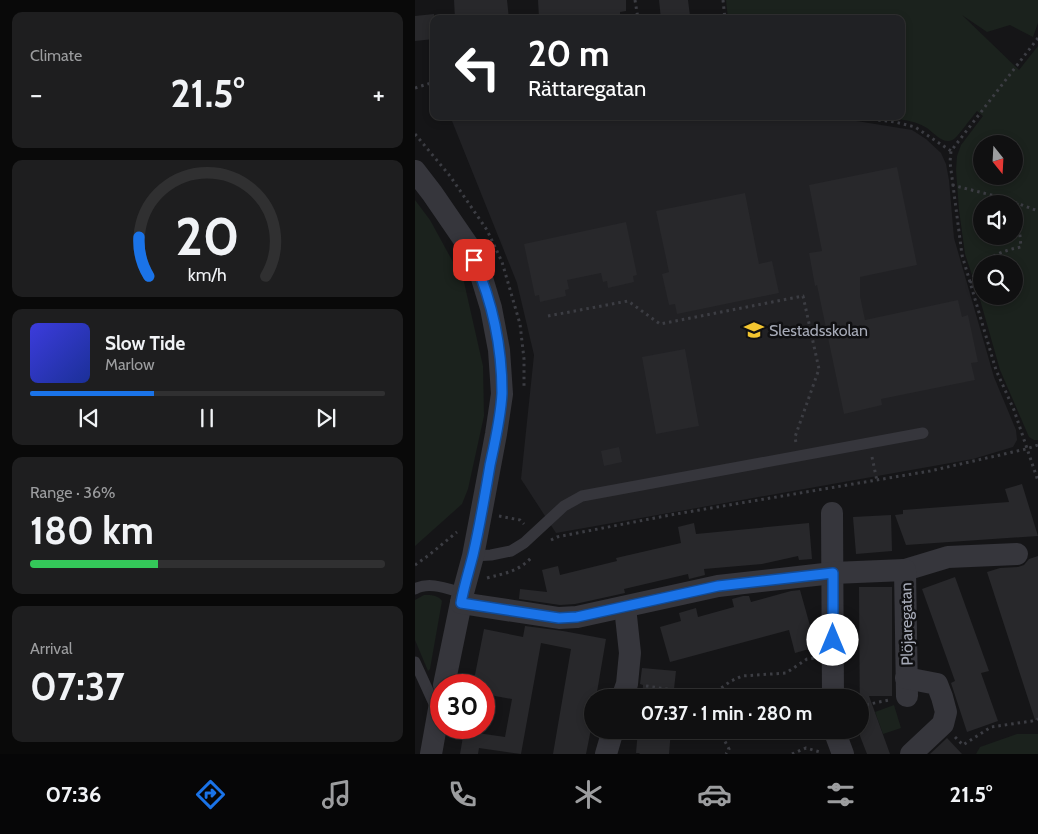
<!DOCTYPE html>
<meta charset="utf-8">
<style>
:root{--surface:#101011;--page:#1e1e1f;--text:#f1f3f6;--muted:#9c9d9f;--line:#303031;--accent:#1a73e8}
body{margin:0;font-family:Cabin,sans-serif;background:var(--page);color:var(--text);height:100vh;display:flex;flex-direction:column;font-size:19px;white-space:nowrap}
*{box-sizing:border-box;margin:0}
p{font-size:16px;color:var(--muted)}
.icon{flex:none;width:28px;height:28px;fill:none;stroke:currentColor;stroke-width:2;stroke-linecap:round;stroke-linejoin:round}
.map{position:relative;flex:1;overflow:hidden}
.panel{display:flex;flex-direction:column;gap:12px;padding:12px;background:#090909;width:415px}
.panel>*{flex:none}
.hud{position:absolute;left:15px;top:15px;width:475px;height:105px;border-radius:10px;box-shadow:0 2px 8px #0003,0 0 0 1px var(--line);background:#202124;color:#fff;overflow:hidden}
.needle{width:32px;rotate:162deg}
.controls{position:absolute;left:558px;top:135px;display:grid;gap:10px}
.controls a{display:grid;place-items:center;width:50px;height:50px;border-radius:50%;background:var(--surface);box-shadow:0 2px 8px #0003,0 0 0 1px var(--line);font-size:25px}
.speed{position:absolute;left:15px;top:674px;display:flex;gap:10px;font-size:25px;font-weight:700;text-align:center}
.speed>*{display:grid;place-content:center;width:65px;height:65px;border-radius:50%;background:var(--surface);box-shadow:0 2px 8px #0003,0 0 0 1px var(--line);line-height:1}
.speed .limit{border:8px solid #d22;background:#fff;color:#111}
.pin{position:absolute;display:grid;place-items:center;width:42px;height:42px;color:#fff;margin:-21px;border-radius:10px;box-shadow:0 2px 8px #0006}
.me{position:absolute;width:55px;margin:-28px;rotate:0deg;stroke-linejoin:round;filter:drop-shadow(0 0 4px #0008)}
.turn{display:flex;align-items:center;gap:18px;height:105px;padding:0 15px;font-size:22px}
.turn .icon{width:65px;height:65px;stroke-width:2.5}
.turn b{display:block;font-size:35px;line-height:42px}
.big{font-size:38px;font-weight:800;line-height:1.1}
.panel .tile{flex:1;display:flex;flex-direction:column;justify-content:center;gap:8px;min-width:0;padding:0 18px;border-radius:10px;background:var(--page)}
.panel .dial{align-items:center;gap:0}
.dial svg{height:130px;overflow:visible;fill:none;stroke:var(--line);stroke-width:7;stroke-linecap:round;text-anchor:middle}
.dial text{fill:var(--text);stroke:none}
.song{display:flex;align-items:center;gap:15px}
.cover{width:60px;height:60px;border-radius:8px;background:linear-gradient(135deg,hsl(240 70% 55%),hsl(230 70% 35%))}
.played{height:5px;border-radius:2px;background:linear-gradient(90deg,var(--accent) 35%,var(--line) 35%)}
.keys{display:flex;justify-content:space-around;direction:ltr}
.heat{display:flex;justify-content:space-between;align-items:center;font-size:28px;direction:ltr}
.charge{height:8px;border-radius:4px;background:linear-gradient(90deg,#34c759 36%,var(--line) 0)}
.trip{position:absolute;left:169px;top:689px;width:285px;height:50px;border-radius:25px;background:var(--surface);box-shadow:0 2px 8px #0003,0 0 0 1px var(--line);font-weight:800;line-height:50px;text-align:center}
.dock{display:flex;height:80px;justify-content:space-around;align-items:center;background:#060607;color:var(--muted)}
.dock .icon{width:35px;height:35px}
.dock .active{color:var(--accent)}
.dock b{font-size:22px;color:var(--text)}
main{display:flex;flex:1;min-height:0}
.map>svg:first-child{display:block}
.built{fill:#212124}
.green{fill:#1b221d;fill-rule:evenodd}
.building{fill:#28282b}
.lines{fill:none;stroke-linecap:round;stroke-linejoin:round}
.path{stroke:#3c3d43;stroke-width:3;stroke-dasharray:2.5 4;stroke-linecap:butt}
.lane{stroke:#36363c;stroke-width:11}
.street{stroke:#36363c;stroke-width:22}
.route-casing{stroke:#114b97;stroke-width:12}
.route{stroke:#1a73e8;stroke-width:9}
.labels{text-anchor:middle;stroke-width:5;stroke-linejoin:round;paint-order:stroke}
.poi-label{font-size:16px;fill:#a6aab7;stroke:#101012;text-anchor:start}
.street-label{font-size:16px;fill:#a6aab7;stroke:#101012}
</style>
<main>
<section class="panel">
<div class="tile"><p>Climate</p>
<div class="heat"><a>−</a><b class="big">21.5°</b><a>+</a></div>
</div>
<div class="tile dial"><svg viewBox="0 0 100 80">
<path d="M14 69A42 42 0 1 1 86 69"/>
<path d="M14 69A42 42 0 0 1 8 45" stroke="#1a73e8"/>
<text x="50" y="56" font-size="32" font-weight="700">20</text>
<text x="50" y="72" font-size="11">km/h</text>
</svg></div>
<div class="tile">
<div class="song"><i class="cover"></i><div><b>Slow Tide</b><p>Marlow</p></div></div>
<div class="played"></div>
<div class="keys"><svg class="icon" aria-label="previous" viewBox="0 0 24 24"><path d="M18 5L8 12l10 7zM5 5v14"/></svg><svg class="icon" aria-label="pause" viewBox="0 0 24 24"><path d="M8 5v14M16 5v14"/></svg><svg class="icon" aria-label="next" viewBox="0 0 24 24"><path d="M6 5l10 7-10 7zM19 5v14"/></svg></div>
</div>
<div class="tile"><p>Range · 36%</p><b class="big">180 km</b><div class="charge"></div></div>
<div class="tile"><p>Arrival</p><b class="big">07:37</b></div>
</section>
<div class="map">
<svg width="623" height="754" viewBox="0 0 623 754">
<rect width="100%" height="100%" fill="#151517"/>
<!-- built -->
<path class="built" d="M 35,116 L 411,116 L 497,130 L 511,139 L 526,153 L 531,164 L 534,180 L 539,238 L 579,377 L 601,430 L 602,440 L 598,447 L 558,459 L 141,533 L 106,479 L 119,355 L 102,283 Z"/>
<!-- green -->
<g class="green">
<path d="M 311,0 L 623,0 L 623,23 L 618,37 L 595,25 L 572,32 L 547,15 L 604,70 L 623,46 L 623,440 L 619,440 L 614,437 L 585,370 L 564,296 L 550,254 L 544,210 L 541,170 L 542,156 L 546,145 L 568,116 L 562,111 C 556,118 545,134 539,139 C 529,146 519,133 512,128 C 498,119 475,118 459,116 L 486,116 L 486,19 L 313,19 ZM 566,144 L 599,144 L 599,176 L 566,176 ZM 566,204 L 599,204 L 599,236 L 566,236 ZM 566,264 L 599,264 L 599,296 L 566,296 Z"/>
<path d="M 0,200 L 15,220 L 49,282 L 68,366 L 69,416 L 53,489 L 47,504 L 0,546 Z"/>
<path d="M 9,595 C 16,595 23,595 27,601 L 15,669 L 13,671 L 0,640 L 0,600 Z"/>
<path d="M 479,705 L 486,728 L 468,734 L 460,712 Z"/>
<path d="M 602,734 L 623,734 L 623,754 L 561,754 L 565,747 Z"/>
</g>
<!-- building -->
<g class="building">
<path d="M 39,0 L 92,0 L 94,19 L 40,19 Z"/>
<path d="M 123,0 L 211,0 L 211,11 L 205,12 L 205,18 L 194,19 L 173,19 L 173,14 L 124,18 Z"/>
<path d="M 244,0 L 273,0 L 275,16 L 246,19 Z"/>
<path d="M 19,14 L 19,39 L 0,41 L 0,16 Z"/>
<path d="M 482,167 L 502,265 L 445,277 L 445,296 L 450,320 L 543,300 L 547,317 L 553,315 L 563,362 L 556,363 L 560,380 L 466,399 L 467,405 L 429,414 L 402,285 L 400,286 L 394,253 L 407,251 L 394,185 Z"/>
<path d="M 330,193 L 344,264 L 357,261 L 364,293 L 262,314 L 260,304 L 254,305 L 247,274 L 254,272 L 241,211 Z"/>
<path d="M 211,222 L 222,275 L 218,276 L 219,282 L 193,288 L 192,281 L 188,282 L 186,273 L 152,280 L 154,289 L 150,290 L 151,296 L 125,302 L 124,295 L 120,296 L 109,244 Z"/>
<path d="M 270,349 L 284,426 L 241,434 L 227,357 Z"/>
<path d="M 204,447 L 207,462 L 189,466 L 186,451 Z"/>
<path d="M 607,484 L 623,536 L 491,545 L 480,515 L 488,514 L 488,510 L 594,502 L 590,489 Z"/>
<path d="M 476,515 L 477,551 L 441,554 L 438,517 Z"/>
<path d="M 279,523 L 281,534 L 394,523 L 397,559 L 384,560 L 383,556 L 347,564 L 289,569 L 290,575 L 274,579 L 273,574 L 209,589 L 210,593 L 160,604 L 145,605 L 104,599 L 105,589 L 132,592 L 127,570 L 143,566 L 145,575 L 202,561 L 201,558 L 266,543 L 263,527 Z"/>
<path d="M 623,556 L 623,720 L 620,720 L 572,572 L 585,568 L 603,567 L 609,565 L 614,559 Z"/>
<path d="M 540,577 L 574,671 L 566,673 L 583,721 L 552,732 L 536,683 L 540,681 L 507,589 Z"/>
<path d="M 444,587 L 477,587 L 477,696 L 454,696 L 475,754 L 452,754 L 445,736 Z"/>
<path d="M 385,590 L 401,647 L 380,653 L 374,630 L 255,662 L 245,627 L 266,621 L 264,613 L 281,608 L 283,617 L 319,607 L 317,599 L 328,596 L 334,596 L 336,602 L 376,591 Z"/>
<path d="M 110,626 L 148,631 L 191,639 L 181,698 L 178,698 L 178,719 L 171,754 L 138,754 L 156,649 L 126,643 L 106,754 L 64,748 L 63,754 L 45,754 L 49,731 L 90,737 L 97,699 L 69,694 L 69,685 L 58,685 L 69,629 L 108,637 Z"/>
<path d="M 227,668 L 261,671 L 258,698 L 227,698 L 228,685 L 225,684 Z"/>
<path d="M 223,730 L 256,730 L 254,754 L 224,754 L 225,753 L 221,753 Z"/>
<path d="M 532,738 L 547,754 L 515,754 Z"/>
</g>
<g class="lines">
<!-- path -->
<g class="path">
<path d="M 220,0 L 223,19"/>
<path d="M 308,0 L 310,19"/>
<path d="M 623,38 L 536,151 L 535,162 L 547,255 L 581,370 L 599,410 L 623,481"/>
<path d="M 0,88 L 19,82"/>
<path d="M 431,116 L 480,122 L 500,127 L 536,151"/>
<path d="M 0,134 L 35,176 L 72,230 L 87,262 L 105,324 L 109,359 L 109,386"/>
<path d="M 537,185 L 588,198 L 623,211"/>
<path d="M 568,264 C 579,254 591,250 606,247 L 602,203"/>
<path d="M 555,283 L 562,270 L 566,265"/>
<path d="M 133,316 L 213,301 L 245,324 L 388,296 L 404,369 L 380,437 L 381,443"/>
<path d="M 457,457 L 462,481"/>
<path d="M 84,516 L 105,520 L 109,524"/>
<path d="M 136,540 L 142,537 L 255,515 L 515,471 L 611,449 L 623,445"/>
<path d="M 0,565 L 14,555 L 42,532"/>
<path d="M 72,578 C 90,573 103,572 117,557"/>
<path d="M 231,686 L 300,696"/>
<path d="M 299,698 L 302,691 L 316,681 L 327,676 L 371,673 L 392,659 L 400,658"/>
<path d="M 445,706 L 474,700"/>
<path d="M 304,730 L 314,749 L 311,754"/>
<path d="M 540,737 L 548,745 L 576,727 L 617,721 L 623,719"/>
<path d="M 377,754 L 391,748 L 405,752"/>
</g>
<!-- lane -->
<g class="lane">
<path d="M 58,556 L 76,555 L 96,551 L 109,543 L 149,506 L 167,496 L 508,433"/>
<path d="M 0,589 C 14,581 33,589 48,593"/>
<path d="M 0,662 L 21,708"/>
</g>
<!-- street -->
<g class="street">
<path d="M 0,171 L 17,193 L 52,244 L 66,275 L 76,308 L 84,350 L 87,394 L 81,434 L 66,514 L 58,556 L 48,593 L 29,685"/>
<path d="M 417,513 L 418,698"/>
<path d="M 490,570 L 533,557 L 602,554"/>
<path d="M 46,603 L 144,618 L 162,617 L 303,586 L 418,573 L 490,570 L 492,696"/>
<path d="M 491,678 L 522,684 L 527,697 L 531,712 L 528,724 L 496,754"/>
<path d="M 207,698 L 212,684 L 215,653 L 210,607"/>
<path d="M 419,730 L 428,754"/>
<path d="M 16,754 L 26,698"/>
<path d="M 191,754 L 198,730"/>
</g>
</g>
<g class="lines">
<defs>
<path id="route" d="M 59,260 C 77,301 87,348 87,393 C 86,416 80,442 75,465 C 70,495 65,525 58,555 C 54,571 49,586 46,603 L 144,618 L 162,617 L 303,586 L 418,573 L 418,640"/>
</defs>
<!-- route casing -->
<use href="#route" class="route-casing"/>
<!-- route -->
<use href="#route" class="route"/>
</g>
<!-- icons -->
<defs>
<symbol id="school-bare" viewBox="-9 -9 18 18"><path d="M0-5L7-2L0 1L-7-2ZM-4 1L0 2.5L4 1V4Q0 6-4 4Z" fill="#f3c530" stroke="#101012" stroke-width="2.5" paint-order="stroke"/></symbol>
</defs>
<g fill-rule="evenodd">
<use href="#school-bare" x="325" y="316" width="28" height="28"/>
</g>
<g class="labels">
<!-- poi labels -->
<g class="poi-label">
<text x="354" y="336">Slestadsskolan</text>
</g>
<!-- street labels -->
<g class="street-label">
<text transform="translate(491 624) rotate(-91)" y="6">Plöjaregatan</text>
</g>
</g>
</svg>
<div class="controls">
<a><svg class="needle" viewBox="-14 -14 28 28"><path d="M0-13l5 13h-10z" fill="#e53935"/><path d="M0 13l5-13h-10z" fill="#9c9d9f"/></svg></a>
<a><svg class="icon" aria-label="sound" viewBox="0 0 24 24"><path d="M4 9h4l5-4v14l-5-4H4zM17 9q2 3 0 6"/></svg></a>
<a><svg class="icon" aria-label="search" viewBox="0 0 24 24"><circle cx="10" cy="10" r="6"/><path d="M15 15l6 6"/></svg></a>
</div>
<div class="speed"><div class="limit">30</div></div>
<div class="pin" style="left:59px;top:260px;background:#d93025"><svg class="icon" aria-label="arrive" viewBox="0 0 24 24"><path d="M6 21V4h12l-3 4 3 4H6"/></svg></div>
<svg class="me" style="left:418px;top:640px" viewBox="-20 -20 40 40"><circle r="19" fill="#fff"/><path d="M0-13L10 11 0 6-10 11z" fill="#1a73e8"/></svg>
<div class="trip">07:37 · 1 min · 280 m</div>
<div class="hud">
<div class="turn"><svg class="icon" aria-label="left" viewBox="0 0 24 24"><path d="M17 20v-9H6M10 6l-5 5 5 5"/></svg><div><b>20 m</b>Rättaregatan</div></div>
</div>
</div>
</main>
<nav class="dock">
<b>07:36</b>
<svg class="icon active" aria-label="directions" viewBox="0 0 24 24"><path d="M12 3l9 9-9 9-9-9zM9 14v-3h6M13 9l2 2-2 2"/></svg>
<svg class="icon" aria-label="music" viewBox="0 0 24 24"><path d="M9 18V5l10-2v13"/><circle cx="6" cy="18" r="3"/><circle cx="16" cy="16" r="3"/></svg>
<svg class="icon" aria-label="phone" viewBox="0 0 24 24"><path d="M5 4h4l2 5-3 2q2 4 5 5l2-3 5 2v4C11 20 4 13 5 4z"/></svg>
<svg class="icon" aria-label="climate" viewBox="0 0 24 24"><path d="M12 3v18M4 7l16 10M4 17L20 7"/></svg>
<svg class="icon" aria-label="car" viewBox="0 0 24 24"><path d="M5 17H2v-5l4-1 3-4h7l3 4 3 1v5h-3M9 17h6M6 11h13"/><circle cx="7" cy="17" r="2"/><circle cx="17" cy="17" r="2"/></svg>
<svg class="icon" aria-label="filters" viewBox="0 0 24 24"><path d="M4 7h16M4 17h16"/><circle cx="9" cy="7" r="2"/><circle cx="15" cy="17" r="2"/></svg>
<b>21.5°</b>
</nav>
